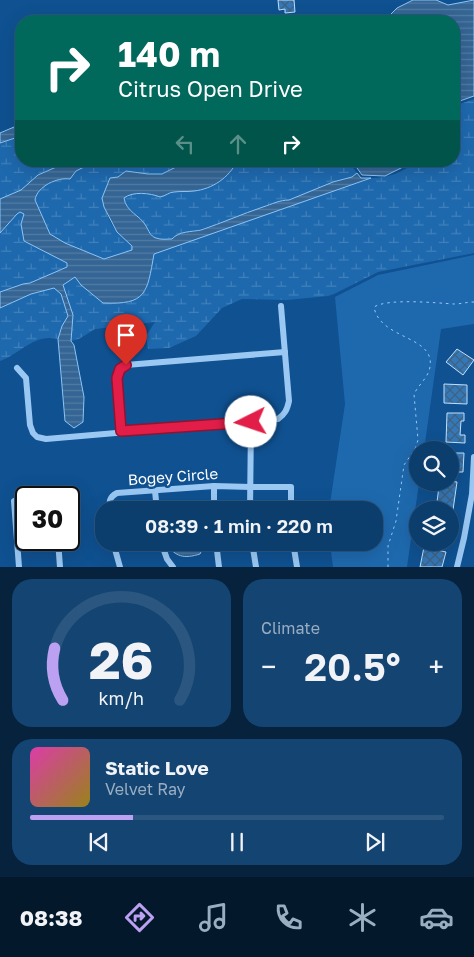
<!DOCTYPE html>
<meta charset="utf-8">
<style>
:root{--surface:#0b3d6d;--page:#144472;--text:#f1f3f6;--muted:#9aaec2;--line:#2b5680;--accent:#bca0f2}
body{margin:0;font-family:"Golos Text",sans-serif;background:var(--page);color:var(--text);height:100vh;display:flex;flex-direction:column;font-size:19px;white-space:nowrap}
*{box-sizing:border-box;margin:0}
p{font-size:16px;color:var(--muted)}
.icon{flex:none;width:28px;height:28px;fill:none;stroke:currentColor;stroke-width:2;stroke-linecap:round;stroke-linejoin:round}
.map{position:relative;height:567px;overflow:hidden}
.drawer{display:flex;flex-direction:column;gap:12px;padding:12px;background:#06223c;flex:1}
.drawer>*{flex:none}
.banner{position:absolute;left:15px;top:15px;width:445px;height:152px;border-radius:20px;box-shadow:0 5px 20px #0002,0 0 0 1px var(--line);background:#00695c;color:#fff;overflow:hidden}
.fabs{position:absolute;left:409px;top:441px;display:grid;gap:10px}
.fabs a{display:grid;place-items:center;width:50px;height:50px;border-radius:50%;background:var(--surface);box-shadow:0 5px 20px #0002,0 0 0 1px var(--line);font-size:25px}
.speed{position:absolute;left:15px;top:486px;display:flex;gap:10px;font-size:25px;font-weight:700;text-align:center}
.speed>*{display:grid;place-content:center;width:65px;height:65px;border-radius:50%;background:var(--surface);box-shadow:0 5px 20px #0002,0 0 0 1px var(--line);line-height:1}
.speed .limit{border:2px solid #111;border-radius:8px;background:#fff;color:#111}
.pin{position:absolute;display:grid;place-items:center;width:42px;height:42px;color:#fff;margin:-51px -21px;border-radius:50% 50% 50% 0;rotate:-45deg;box-shadow:0 0 5px #0007}
.pin .icon{rotate:45deg}
.me{position:absolute;width:55px;margin:-28px;rotate:266deg;stroke-linejoin:round;filter:drop-shadow(0 0 4px #0008)}
.turn{display:flex;align-items:center;gap:18px;height:105px;padding:0 20px;font-size:22px}
.turn .icon{width:65px;height:65px;stroke-width:2.5}
.turn b{display:block;font-size:35px;line-height:42px}
.lanes{display:flex;align-items:center;height:48px;padding:0 20px;background:#0003;justify-content:center;gap:25px;direction:ltr}
.lanes .off{opacity:.35}
.big{font-size:38px;font-weight:600;line-height:1.1}
.drawer .tile{flex:1;display:flex;flex-direction:column;justify-content:center;gap:8px;min-width:0;padding:0 18px;border-radius:20px;background:var(--page)}
.drawer .dial{align-items:center;gap:0}
.dial svg{height:130px;overflow:visible;fill:none;stroke:var(--line);stroke-width:7;stroke-linecap:round;text-anchor:middle}
.dial text{fill:var(--text);stroke:none}
.song{display:flex;align-items:center;gap:15px}
.cover{width:60px;height:60px;border-radius:8px;background:linear-gradient(135deg,hsl(320 70% 55%),hsl(50 70% 35%))}
.played{height:5px;border-radius:2px;background:linear-gradient(90deg,var(--accent) 25%,var(--line) 25%)}
.keys{display:flex;justify-content:space-around;direction:ltr}
.heat{display:flex;justify-content:space-between;align-items:center;font-size:28px;direction:ltr}
.drawer .tiles{flex:1;display:grid;gap:12px;grid-template-columns:1fr 1fr}
.tile:last-child{grid-column:span 2}
.trip{position:absolute;left:95px;top:501px;width:288px;height:50px;border-radius:20px;background:var(--surface);box-shadow:0 5px 20px #0002,0 0 0 1px var(--line);font-weight:600;line-height:50px;text-align:center}
.menu{display:flex;height:80px;justify-content:space-around;align-items:center;background:#04182c;color:var(--muted)}
.menu .icon{width:35px;height:35px}
.menu .current{color:var(--accent)}
.menu b{font-size:22px;color:var(--text)}
.map>svg:first-child{display:block}
.grass{fill:#1e69ae}
.wetland{fill:url(#wetland-marsh)}
.water{fill:url(#water-rules);stroke:#8bc5f7}
.building{fill:url(#building-cross-hatch);stroke:#c1e1fe}
.lines{fill:none;stroke-linecap:round;stroke-linejoin:round}
.path{stroke:#9ac8f3;stroke-width:1;stroke-dasharray:2.5 4;stroke-linecap:butt}
.minor{stroke:#9ac8f3;stroke-width:6}
.route-casing{stroke:#92132f;stroke-width:12}
.route{stroke:#e11d48;stroke-width:9}
.labels{text-anchor:middle;stroke-width:5;stroke-linejoin:round;paint-order:stroke}
.street-label{font-size:15px;fill:#fff;stroke:#0f5191}
</style>
<div class="map">
<svg width="474" height="567" viewBox="0 0 474 567">
<defs>
<pattern id="wetland-marsh" width="20" height="14" patternUnits="userSpaceOnUse" patternTransform="scale(1.25)"><rect width="20" height="14" fill="#1e69ae"/><path d="M1 5h8M5 5V1M11 12h8M15 12V8" fill="none" stroke="#4080ba"/></pattern>
<pattern id="water-rules" width="6" height="5" patternUnits="userSpaceOnUse" patternTransform="scale(1.25)"><rect width="6" height="5" fill="#356594"/><path d="M0 2.5h6" fill="none" stroke="#537ca4"/></pattern>
<pattern id="building-cross-hatch" width="8" height="8" patternUnits="userSpaceOnUse" patternTransform="scale(1.25)"><rect width="8" height="8" fill="#3478b8"/><path d="M0 0l8 8M0 8l8-8" fill="none" stroke="#406282"/></pattern>
</defs>
<rect width="100%" height="100%" fill="#0f5191"/>
<!-- grass -->
<path class="grass" d="M 474,255 L 474,324 L 441,329 L 424,450 L 418,450 L 418,482 L 419,483 L 407,567 L 333,567 L 330,543 L 374,542 L 374,510 L 329,510 L 345,404 L 335,297 L 378,275 Z"/>
<!-- wetland -->
<g class="wetland">
<path d="M 474,99 L 474,253 L 378,272 L 334,294 L 328,296 L 287,300 L 242,299 L 222,308 L 196,336 L 169,348 L 148,349 L 146,336 L 155,322 L 95,329 L 79,339 L 71,341 L 73,315 L 63,285 L 75,277 L 81,285 L 103,303 L 123,303 L 146,290 L 149,280 L 153,254 L 371,178 C 387,178 404,173 415,161 L 454,161 L 454,106 Z"/>
<path d="M 21,136 L 21,161 L 70,161 L 38,175 L 21,190 L 0,199 L 0,143 Z"/>
<path d="M 96,161 L 204,161 L 176,167 L 162,174 L 148,174 L 127,171 L 118,177 L 110,178 C 101,195 104,217 117,232 C 121,237 128,240 132,246 L 132,250 L 104,259 L 65,243 L 50,234 L 35,200 C 37,186 58,177 70,179 L 76,171 Z"/>
<path d="M 237,161 L 348,161 L 357,173 L 352,177 L 333,182 L 289,200 C 280,200 272,204 263,207 C 242,214 222,223 201,229 C 191,232 179,231 172,239 C 167,239 161,240 156,238 C 150,236 149,231 146,226 C 140,215 127,212 124,198 C 133,190 150,194 160,197 C 166,196 169,192 174,192 C 197,190 202,193 222,179 C 229,173 233,170 237,161 Z"/>
<path d="M 20,212 L 24,214 L 24,220 L 44,251 L 67,263 L 67,267 C 47,279 22,284 0,292 L 0,233 L 17,214 Z"/>
<path d="M 54,288 L 61,294 L 68,316 L 62,326 L 58,339 C 34,333 20,354 0,361 L 0,308 L 31,294 Z"/>
</g>
<!-- water -->
<g class="water">
<path d="M 413,0 L 436,0 L 448,5 L 474,0 L 474,96 L 454,103 L 454,21 L 384,21 L 397,8 Z"/>
<path d="M 21,124 L 21,136 L 0,143 L 0,133 Z"/>
<path d="M 70,161 L 96,161 L 76,171 L 70,179 C 58,177 37,186 35,200 L 50,234 L 65,243 L 104,259 L 132,250 L 132,246 L 117,232 L 104,207 L 102,198 L 110,178 L 118,177 L 126,171 L 148,174 L 162,174 L 176,167 L 204,161 L 237,161 C 229,178 212,189 194,191 C 187,192 181,191 174,192 C 169,192 166,196 160,197 C 150,193 133,191 124,198 C 126,212 140,215 146,226 C 149,231 150,236 156,238 C 161,240 167,239 172,239 C 179,231 191,232 201,230 C 222,223 242,214 263,207 C 272,204 280,200 289,200 L 333,182 L 352,177 L 357,173 L 361,178 L 371,178 L 154,254 C 147,293 147,305 103,303 L 81,285 L 75,277 L 63,285 L 73,315 L 71,341 L 74,345 L 84,397 L 83,422 L 74,428 L 65,421 L 58,339 L 62,326 L 68,316 L 61,294 L 54,288 L 31,294 L 0,308 L 0,292 L 23,284 L 30,283 L 67,267 L 67,263 L 24,241 L 21,224 L 24,214 L 20,212 L 17,214 L 0,233 L 0,199 L 21,190 L 38,175 Z"/>
<path d="M 352,161 L 411,161 L 409,164 L 385,176 L 362,175 Z"/>
<path d="M 166,544 L 166,543 L 205,543 L 200,554 C 184,559 176,557 166,544 Z"/>
</g>
<!-- building -->
<g class="building">
<path d="M 278,0 L 294,0 L 295,12 L 285,13 L 285,9 L 279,10 Z"/>
<path d="M 457,349 L 474,360 L 463,375 L 446,362 Z"/>
<path d="M 444,384 L 467,385 L 467,404 L 444,403 Z"/>
<path d="M 447,413 L 464,413 L 464,421 L 461,421 L 460,435 L 465,435 L 465,443 L 446,442 Z"/>
<path d="M 450,453 L 464,453 L 463,472 L 450,472 Z"/>
<path d="M 450,481 L 457,482 L 453,510 L 436,510 L 439,486 L 444,486 L 445,482 L 450,482 Z"/>
<path d="M 424,547 L 446,552 L 442,567 L 420,567 Z"/>
</g>
<g class="lines">
<!-- path -->
<path class="path" d="M 388,567 L 388,546 L 396,521 L 404,465 L 415,449 L 418,440 L 414,394 C 418,386 426,379 429,371 C 440,335 380,341 374,307 C 388,298 437,303 454,304 C 461,304 467,302 474,302"/>
<!-- minor -->
<g class="minor">
<path d="M 17,368 L 26,378 L 30,425 L 33,433 L 37,437 L 46,439 L 278,419 C 285,414 287,410 289,401 L 281,306"/>
<path d="M 121,431 L 117,378 L 120,369 L 126,365 L 285,352"/>
<path d="M 214,486 L 214,510"/>
<path d="M 155,491 L 157,510"/>
<path d="M 44,498 L 54,498"/>
<path d="M 110,510 C 109,502 109,497 117,493 L 214,486 L 251,487 L 291,487 L 291,510"/>
<path d="M 250,510 L 251,422"/>
<path d="M 58,540 L 60,567"/>
<path d="M 113,542 L 120,567"/>
<path d="M 161,542 L 167,559 L 173,567"/>
<path d="M 216,542 L 219,567"/>
<path d="M 252,542 L 256,567"/>
<path d="M 293,542 L 297,567"/>
<path d="M 19,567 L 14,501 L 26,499"/>
<path d="M 457,567 L 464,538 L 472,494 L 474,457"/>
</g>
</g>
<g class="lines">
<defs>
<path id="route" d="M 126,365 L 120,369 L 117,378 L 121,431 L 251,422"/>
</defs>
<!-- route casing -->
<use href="#route" class="route-casing"/>
<!-- route -->
<use href="#route" class="route"/>
</g>
<g class="labels">
<!-- street labels -->
<g class="street-label">
<text transform="translate(173 477) rotate(-4)" y="5">Bogey Circle</text>
</g>
</g>
</svg>
<div class="fabs">
<a><svg class="icon" aria-label="search" viewBox="0 0 24 24"><circle cx="10" cy="10" r="6"/><path d="M15 15l6 6"/></svg></a>
<a><svg class="icon" aria-label="layers" viewBox="0 0 24 24"><path d="M12 4l9 5-9 5-9-5zM3 14l9 5 9-5"/></svg></a>
</div>
<div class="speed"><div class="limit">30</div></div>
<div class="pin" style="left:126px;top:365px;background:#d93025"><svg class="icon" aria-label="arrive" viewBox="0 0 24 24"><path d="M6 21V4h12l-3 4 3 4H6"/></svg></div>
<svg class="me" style="left:251px;top:422px" viewBox="-20 -20 40 40"><circle r="19" fill="#fff"/><path d="M0-13L10 11 0 6-10 11z" fill="#e11d48"/></svg>
<div class="trip">08:39 · 1 min · 220 m</div>
<div class="banner">
<div class="turn"><svg class="icon" aria-label="right" viewBox="0 0 24 24"><path d="M7 20v-9h11M14 6l5 5-5 5"/></svg><div><b>140 m</b>Citrus Open Drive</div></div>
<div class="lanes"><svg class="icon off" aria-label="left" viewBox="0 0 24 24"><path d="M17 20v-9H6M10 6l-5 5 5 5"/></svg><svg class="icon off" aria-label="ahead" viewBox="0 0 24 24"><path d="M12 20V5M6 11l6-6 6 6"/></svg><svg class="icon" aria-label="right" viewBox="0 0 24 24"><path d="M7 20v-9h11M14 6l5 5-5 5"/></svg></div>
</div>
</div>
<section class="drawer">
<div class="tiles">
<div class="tile dial"><svg viewBox="0 0 100 80">
<path d="M14 69A42 42 0 1 1 86 69"/>
<path d="M14 69A42 42 0 0 1 9 37" stroke="#bca0f2"/>
<text x="50" y="56" font-size="32" font-weight="700">26</text>
<text x="50" y="72" font-size="11">km/h</text>
</svg></div>
<div class="tile"><p>Climate</p>
<div class="heat"><a>−</a><b class="big">20.5°</b><a>+</a></div>
</div>
<div class="tile">
<div class="song"><i class="cover"></i><div><b>Static Love</b><p>Velvet Ray</p></div></div>
<div class="played"></div>
<div class="keys"><svg class="icon" aria-label="previous" viewBox="0 0 24 24"><path d="M18 5L8 12l10 7zM5 5v14"/></svg><svg class="icon" aria-label="pause" viewBox="0 0 24 24"><path d="M8 5v14M16 5v14"/></svg><svg class="icon" aria-label="next" viewBox="0 0 24 24"><path d="M6 5l10 7-10 7zM19 5v14"/></svg></div>
</div>
</div>
</section>
<nav class="menu">
<b>08:38</b>
<svg class="icon current" aria-label="directions" viewBox="0 0 24 24"><path d="M12 3l9 9-9 9-9-9zM9 14v-3h6M13 9l2 2-2 2"/></svg>
<svg class="icon" aria-label="music" viewBox="0 0 24 24"><path d="M9 18V5l10-2v13"/><circle cx="6" cy="18" r="3"/><circle cx="16" cy="16" r="3"/></svg>
<svg class="icon" aria-label="phone" viewBox="0 0 24 24"><path d="M5 4h4l2 5-3 2q2 4 5 5l2-3 5 2v4C11 20 4 13 5 4z"/></svg>
<svg class="icon" aria-label="climate" viewBox="0 0 24 24"><path d="M12 3v18M4 7l16 10M4 17L20 7"/></svg>
<svg class="icon" aria-label="car" viewBox="0 0 24 24"><path d="M5 17H2v-5l4-1 3-4h7l3 4 3 1v5h-3M9 17h6M6 11h13"/><circle cx="7" cy="17" r="2"/><circle cx="17" cy="17" r="2"/></svg>
</nav>
